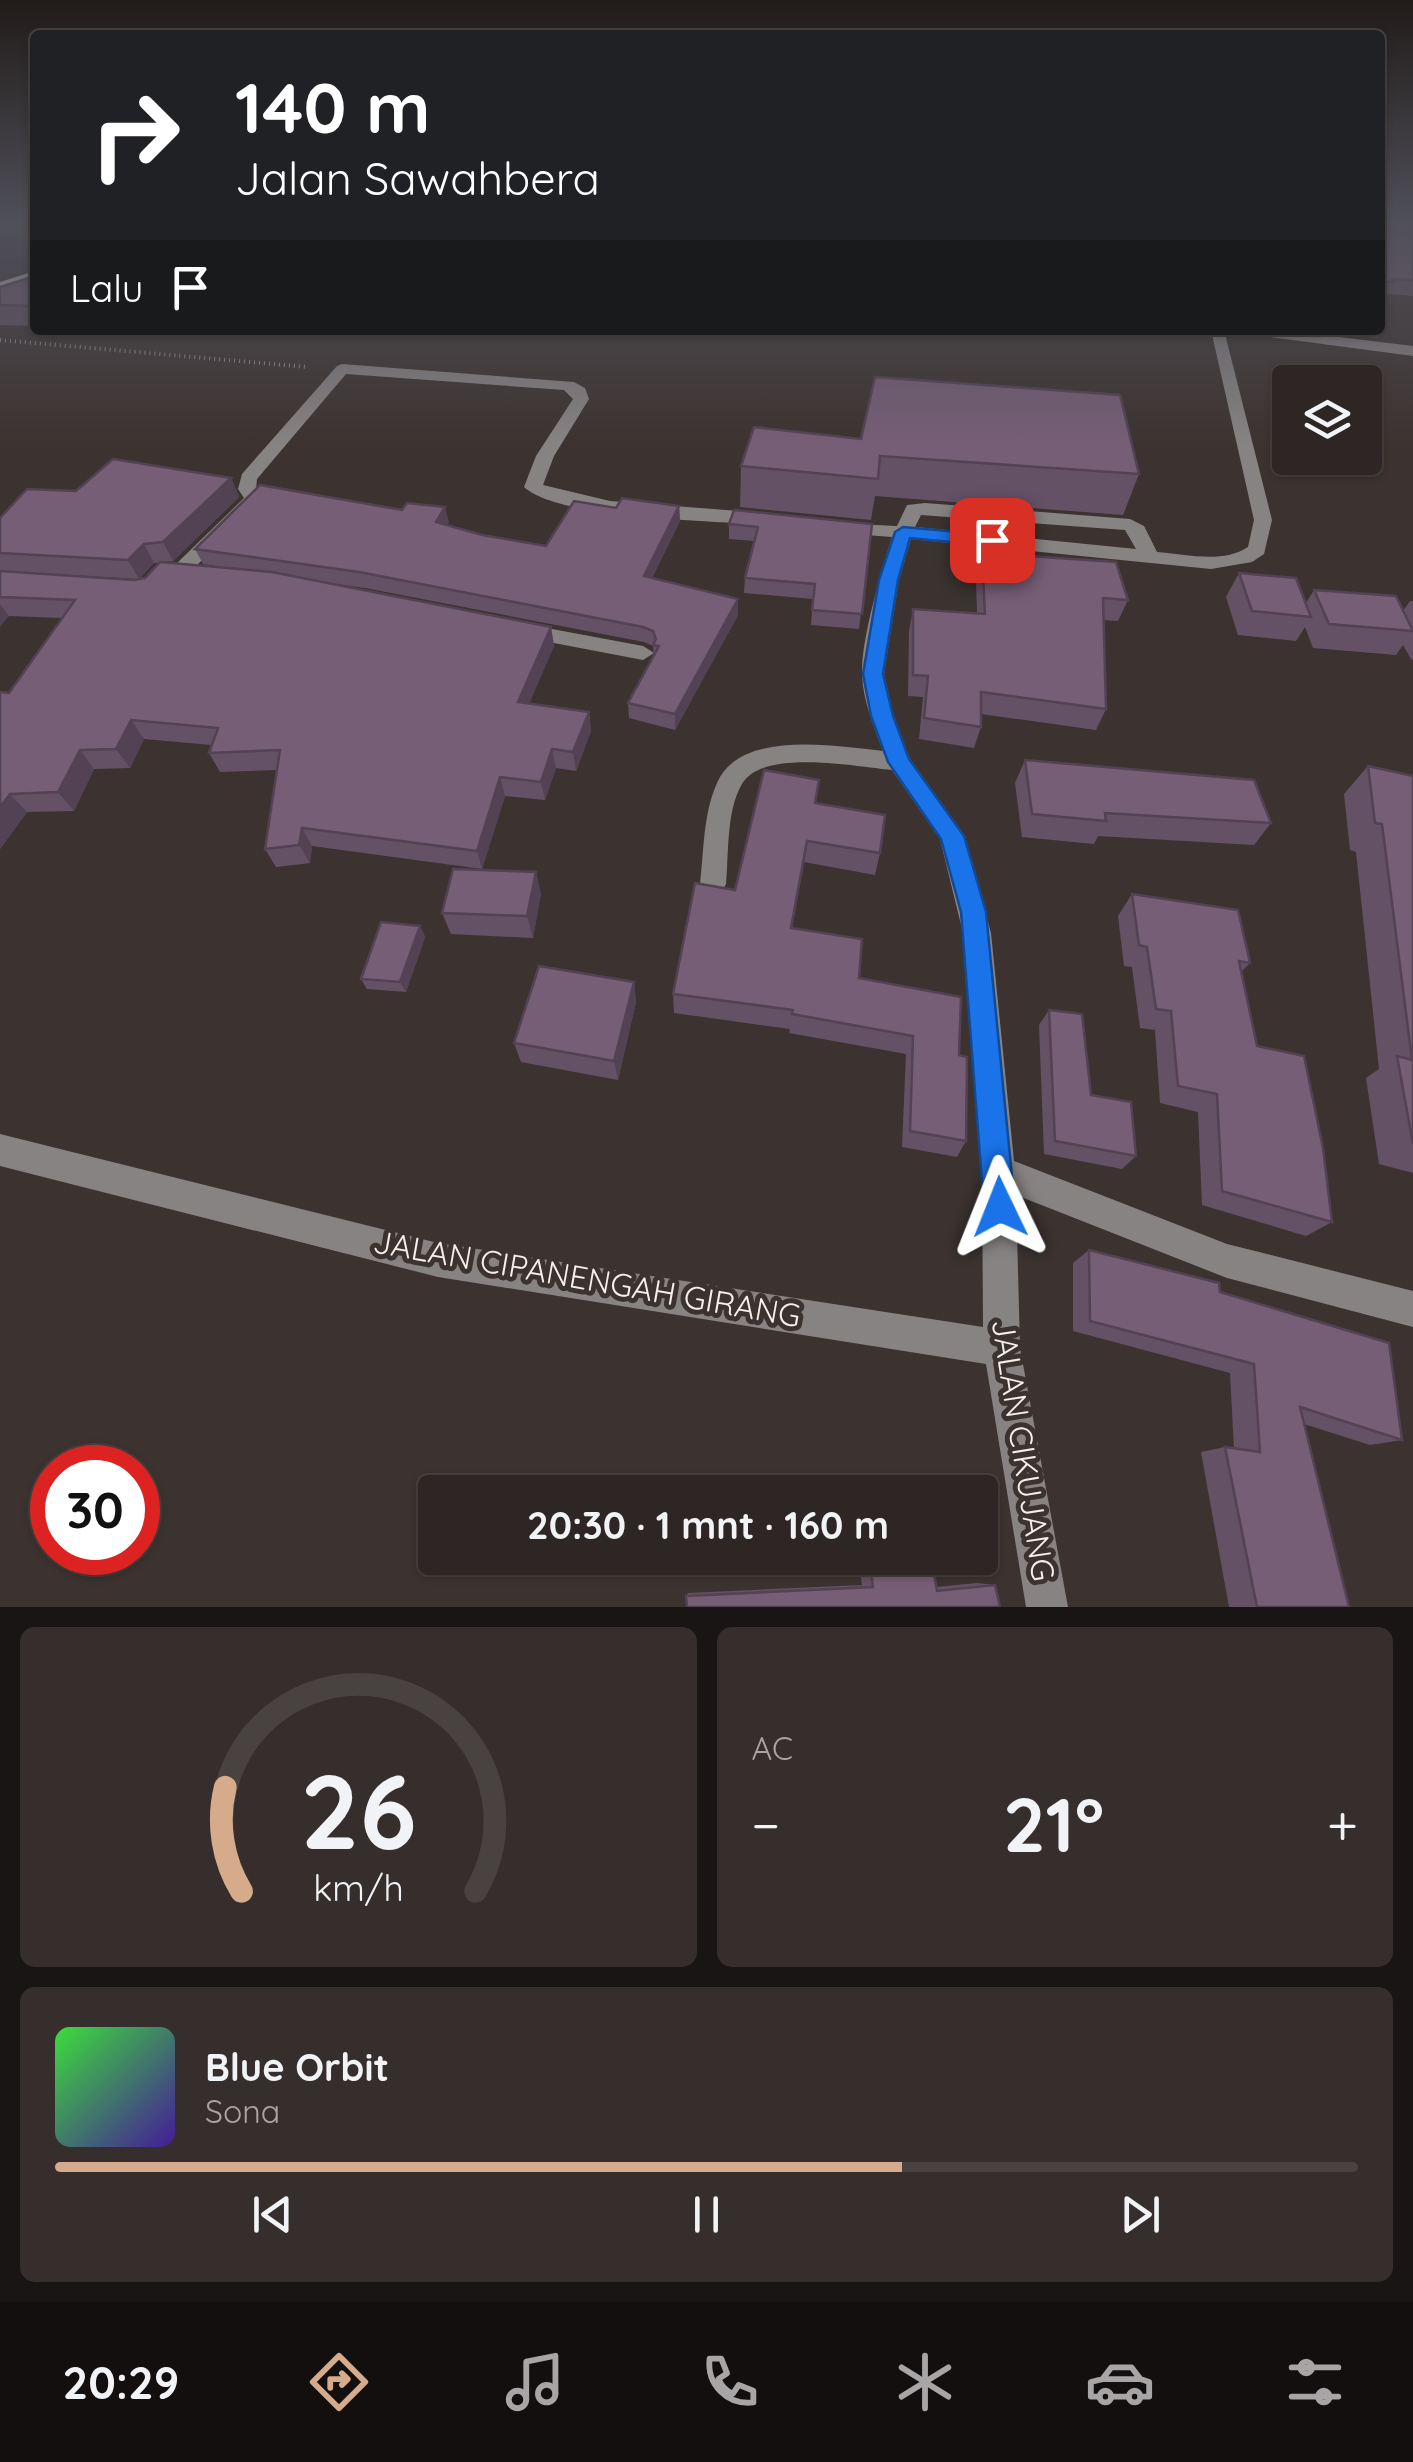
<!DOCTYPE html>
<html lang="id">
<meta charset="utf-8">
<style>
:root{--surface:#2d2624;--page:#352e2c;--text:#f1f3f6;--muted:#a7a5a6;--line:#484341;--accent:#d6ab8b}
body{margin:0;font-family:Quicksand,sans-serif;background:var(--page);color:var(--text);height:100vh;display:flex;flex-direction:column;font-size:38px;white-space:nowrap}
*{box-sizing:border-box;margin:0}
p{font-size:32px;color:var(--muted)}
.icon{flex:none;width:55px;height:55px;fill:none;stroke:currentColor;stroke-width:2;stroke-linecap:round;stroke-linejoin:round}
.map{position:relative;height:1607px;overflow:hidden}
.sheet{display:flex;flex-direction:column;gap:20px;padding:20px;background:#191514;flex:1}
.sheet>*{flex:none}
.guide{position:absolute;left:30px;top:30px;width:1355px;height:305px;border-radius:10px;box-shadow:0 2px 8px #0004,0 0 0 2px var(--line);background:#202124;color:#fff;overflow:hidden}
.tools{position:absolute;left:1272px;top:365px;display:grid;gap:20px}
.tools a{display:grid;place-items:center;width:110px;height:110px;border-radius:10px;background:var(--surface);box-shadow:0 2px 8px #0004,0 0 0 2px var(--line);font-size:50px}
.speed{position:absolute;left:30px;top:1445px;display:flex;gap:20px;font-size:50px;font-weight:700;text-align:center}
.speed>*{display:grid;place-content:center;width:130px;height:130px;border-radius:50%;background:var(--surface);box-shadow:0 2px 8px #0004,0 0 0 2px var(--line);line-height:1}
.speed .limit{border:15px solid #d22;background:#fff;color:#111}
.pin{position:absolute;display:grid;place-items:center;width:85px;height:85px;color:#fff;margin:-42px;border-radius:20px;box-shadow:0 5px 15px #0006}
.me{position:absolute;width:110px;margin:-55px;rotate:358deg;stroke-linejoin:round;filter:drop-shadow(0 0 8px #0008)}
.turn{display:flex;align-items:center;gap:35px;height:210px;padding:0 40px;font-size:45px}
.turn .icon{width:130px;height:130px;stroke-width:2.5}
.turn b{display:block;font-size:70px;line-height:85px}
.then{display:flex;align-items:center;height:95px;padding:0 40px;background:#0003;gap:20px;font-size:38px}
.big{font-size:75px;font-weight:800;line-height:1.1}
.sheet .widget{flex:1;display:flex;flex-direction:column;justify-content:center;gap:15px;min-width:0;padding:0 35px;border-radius:15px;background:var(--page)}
.sheet .dial{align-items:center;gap:0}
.dial svg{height:260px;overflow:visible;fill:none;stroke:var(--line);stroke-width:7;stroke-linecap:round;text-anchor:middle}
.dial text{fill:var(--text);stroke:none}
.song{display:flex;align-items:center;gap:30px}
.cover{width:120px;height:120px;border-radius:15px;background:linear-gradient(135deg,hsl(120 70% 55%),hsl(260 70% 35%))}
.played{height:10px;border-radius:5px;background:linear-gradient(90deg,var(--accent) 65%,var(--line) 65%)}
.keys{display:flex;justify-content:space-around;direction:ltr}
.heat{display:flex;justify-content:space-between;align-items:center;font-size:55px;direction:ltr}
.sheet .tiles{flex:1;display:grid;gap:20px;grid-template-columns:1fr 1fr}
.widget:last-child{grid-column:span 2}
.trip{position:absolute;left:418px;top:1475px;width:580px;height:100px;border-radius:10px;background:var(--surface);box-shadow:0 2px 8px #0004,0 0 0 2px var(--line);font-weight:800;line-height:100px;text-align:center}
.dock{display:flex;height:160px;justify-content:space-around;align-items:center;background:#120f0e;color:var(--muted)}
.dock .icon{width:70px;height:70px}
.dock .current{color:var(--accent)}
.dock b{font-size:45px;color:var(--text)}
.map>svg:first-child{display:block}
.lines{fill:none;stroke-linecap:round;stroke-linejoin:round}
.path{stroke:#97908d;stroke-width:4;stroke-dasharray:1 4;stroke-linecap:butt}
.minor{fill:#888383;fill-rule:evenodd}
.major{fill:#dad0d1;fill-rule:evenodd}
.wall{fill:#655165;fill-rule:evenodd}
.shaded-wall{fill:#534253}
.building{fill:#765e76;stroke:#534253;stroke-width:2.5}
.route{fill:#1a73e8;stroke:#114b97;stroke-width:2.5}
.labels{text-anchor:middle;stroke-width:10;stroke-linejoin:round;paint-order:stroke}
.near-street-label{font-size:32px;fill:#f5efed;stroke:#3c3330}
</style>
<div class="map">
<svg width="1413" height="1607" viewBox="0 0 1413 1607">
<rect width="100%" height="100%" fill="#3c3330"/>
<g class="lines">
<!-- path -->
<path class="path" d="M 0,340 L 307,367"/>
<!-- minor -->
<g class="minor">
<path d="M 1211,330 L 1229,330 L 1225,334 L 1272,520 L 1264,554 L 1252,562 L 1211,569 L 911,539 L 899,580 L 884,674 L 894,717 L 910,759 L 965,836 L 991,933 L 1014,1161 L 1227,1244 L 1413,1291 L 1413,1327 L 1227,1278 L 1016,1195 L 1020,1348 L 1068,1607 L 1026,1607 L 986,1364 L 438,1277 L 0,1166 L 0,1134 L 438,1243 L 983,1327 L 982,1172 L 963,933 L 940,839 L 892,770 C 857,767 762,748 742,784 C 726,811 729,853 726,884 L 722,892 L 713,895 L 704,892 L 700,884 C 704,851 703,814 717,783 C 740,729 836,746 883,751 C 874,727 863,701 862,675 C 861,639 881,573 892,537 L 840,533 L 833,531 L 833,523 L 897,526 L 907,505 L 925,503 L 1130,519 L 1144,526 L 1157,552 C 1185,554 1223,564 1248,547 L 1254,520 ZM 921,515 L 1125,530 L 1136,549 L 915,527 Z"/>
<path d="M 1240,330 L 1282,330 L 1413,346 L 1413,356 L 1247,334 Z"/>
<path d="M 342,364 L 574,382 L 585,388 L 589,399 L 554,456 L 543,485 L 610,501 L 765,513 L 774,519 L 765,525 C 712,520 561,520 524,487 L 536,456 L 573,399 L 564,390 L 346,374 L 257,479 L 256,489 L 263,499 L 260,503 L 188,574 L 174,574 L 174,566 L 244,498 L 238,489 L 242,474 L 337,366 Z"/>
<path d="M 520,623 L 643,646 L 654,653 L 643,660 L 512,635 L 509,630 Z"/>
</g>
<!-- major -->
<path class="major" d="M 35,271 L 35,279 L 0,290 L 0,282 Z"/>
</g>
<!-- wall -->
<g class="wall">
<path d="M 1380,222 L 1413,222 L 1413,296 L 1388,294 L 1386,297 L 1380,296 Z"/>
<path d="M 35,276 L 35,326 L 0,325 L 0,287 Z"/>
<path d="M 1380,308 L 1386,323 L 1378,338 L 1293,330 L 1380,330 Z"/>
<path d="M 754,427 L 1139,474 L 1123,515 L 875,496 L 871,520 L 740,507 L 741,466 Z"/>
<path d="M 231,478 L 239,497 L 173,561 L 165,562 L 236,569 L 203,564 L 195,549 L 449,522 L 447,525 L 482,535 L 546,546 L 616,508 L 679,506 L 680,521 L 652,578 L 738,599 L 738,615 L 675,730 L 629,718 L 628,703 L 654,656 L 653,646 L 644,642 L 365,588 L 308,580 L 551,627 L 554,646 L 529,703 L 589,712 L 591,731 L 576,771 L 556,768 L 545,800 L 505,796 L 482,869 L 312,846 L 310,863 L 276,867 L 265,849 L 277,770 L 220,772 L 209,753 L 212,745 L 144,739 L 130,768 L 94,769 L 74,811 L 27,812 L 0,849 L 9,693 L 62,618 L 9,616 L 0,626 L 0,518 L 76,491 ZM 154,563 L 159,563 L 145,578 L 134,580 L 0,571 L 139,579 Z"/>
<path d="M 729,524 L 872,524 L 859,629 L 811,625 L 813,599 L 744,593 L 745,578 L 754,541 L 729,539 Z"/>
<path d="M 1013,555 L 1128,600 L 1118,621 L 1103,620 L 1106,709 L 1096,730 L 981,714 L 981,727 L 974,748 L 919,739 L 923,697 L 908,696 L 909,631 L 913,609 L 977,613 L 976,581 L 982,559 L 1011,562 Z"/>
<path d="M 1239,573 L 1306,603 L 1314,590 L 1403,611 L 1410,601 L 1413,601 L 1413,660 L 1411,659 L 1403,645 L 1396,655 L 1313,648 L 1305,627 L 1296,641 L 1238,635 L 1226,597 Z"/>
<path d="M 1025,760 L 1271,823 L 1254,845 L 1098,836 L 1094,844 L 1022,837 L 1015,783 Z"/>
<path d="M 1368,766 L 1413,776 L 1413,1173 L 1379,1164 L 1366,1078 L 1379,1069 L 1356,852 L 1350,850 L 1344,794 Z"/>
<path d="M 819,780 L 816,803 L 880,853 L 875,875 L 804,862 L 792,928 L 959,1055 L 966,1141 L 957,1157 L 902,1147 L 906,1054 L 789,1033 L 790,1029 L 674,1013 L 673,994 L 735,890 Z"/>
<path d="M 541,893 L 533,938 L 451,934 L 442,913 Z"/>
<path d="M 1132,894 L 1250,963 L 1242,971 L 1257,1046 L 1332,1222 L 1306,1236 L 1202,1205 L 1198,1112 L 1160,1103 L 1155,1030 L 1140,1028 L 1132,967 L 1124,966 L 1118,916 Z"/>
<path d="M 420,926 L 425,937 L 406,992 L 367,989 L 361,979 Z"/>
<path d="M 634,982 L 636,1002 L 618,1080 L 521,1062 L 514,1043 Z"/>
<path d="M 1049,1010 L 1091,1095 L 1136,1156 L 1122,1169 L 1044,1154 L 1039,1025 Z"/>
<path d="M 1089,1250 L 1220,1292 L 1402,1440 L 1370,1445 L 1304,1424 L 1349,1607 L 1229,1607 L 1201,1452 L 1225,1447 L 1234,1449 L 1230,1373 L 1073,1331 L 1073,1263 Z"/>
<path d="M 858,1558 L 931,1558 L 936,1587 L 977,1583 L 995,1585 L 1000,1607 L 686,1596 L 688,1593 L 862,1585 Z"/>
</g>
<!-- shaded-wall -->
<g class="shaded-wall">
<path d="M 231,478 L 239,497 L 173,561 L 163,542 Z"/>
<path d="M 679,506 L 680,521 L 645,591 L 644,576 Z"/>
<path d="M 445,507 L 449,522 L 440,537 L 436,522 Z"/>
<path d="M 144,544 L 154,563 L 139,579 L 128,560 Z"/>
<path d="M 738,599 L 738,615 L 675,730 L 675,714 Z"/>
<path d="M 0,604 L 9,616 L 0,626 Z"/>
<path d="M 551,627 L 554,646 L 522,721 L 518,702 Z"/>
<path d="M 589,712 L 591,731 L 576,771 L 573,752 Z"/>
<path d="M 131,720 L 144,739 L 130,768 L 116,749 Z"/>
<path d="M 552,749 L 556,768 L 545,800 L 541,782 Z"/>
<path d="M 80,750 L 94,769 L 74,811 L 58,792 Z"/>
<path d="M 500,777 L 505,796 L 482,869 L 477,851 Z"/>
<path d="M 10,794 L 27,812 L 0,849 L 0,807 Z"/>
<path d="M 302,828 L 312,846 L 310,863 L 299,845 Z"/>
<path d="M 536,872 L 541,893 L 533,938 L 527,916 Z"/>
<path d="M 420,926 L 425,937 L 406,992 L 400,982 Z"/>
<path d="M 634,982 L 636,1002 L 618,1080 L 614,1061 Z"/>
</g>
<!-- building -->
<g class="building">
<path d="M 1380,222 L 1413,222 L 1413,280 L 1392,279 L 1394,282 L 1380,281 Z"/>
<path d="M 35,276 L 35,306 L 0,305 L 0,287 Z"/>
<path d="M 1380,308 L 1386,323 L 1380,322 Z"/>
<path d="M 875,377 L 1120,395 L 1139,474 L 880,456 L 878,479 L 741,466 L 754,427 L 861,439 Z"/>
<path d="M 113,459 L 231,478 L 163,542 L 144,544 L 128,560 L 0,553 L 0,518 L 27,489 L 76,491 Z"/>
<path d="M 260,485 L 402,510 L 407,503 L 445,507 L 436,522 L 482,535 L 546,546 L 574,501 L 616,508 L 622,498 L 679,506 L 644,576 L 738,599 L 675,714 L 628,703 L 659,646 L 653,645 L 656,639 L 653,631 L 643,627 L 359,572 L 195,549 Z"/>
<path d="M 734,510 L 872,524 L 862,614 L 812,610 L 815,584 L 745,578 L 758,527 L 729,524 Z"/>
<path d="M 1013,555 L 1116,562 L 1128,600 L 1103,598 L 1106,709 L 981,692 L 981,727 L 924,718 L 928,676 L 913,675 L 913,609 L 985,614 L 982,559 L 1014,562 Z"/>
<path d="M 160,562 L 272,572 L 551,627 L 518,702 L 589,712 L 573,752 L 552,749 L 541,782 L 500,777 L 477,851 L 302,828 L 299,845 L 265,849 L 280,750 L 209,753 L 218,728 L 131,720 L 116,749 L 80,750 L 58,792 L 10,794 L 0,807 L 0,692 L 9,693 L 75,600 L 0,597 L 0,571 L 134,580 L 145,578 Z"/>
<path d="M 1239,573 L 1296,578 L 1311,617 L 1252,611 Z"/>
<path d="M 1314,590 L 1396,596 L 1413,631 L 1329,624 Z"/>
<path d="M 1025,760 L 1254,780 L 1271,823 L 1105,813 L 1106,821 L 1032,814 Z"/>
<path d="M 1368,766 L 1413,776 L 1413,1144 L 1397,1056 L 1412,1060 L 1382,824 L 1375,823 Z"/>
<path d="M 764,770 L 819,780 L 815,803 L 885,815 L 880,853 L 807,841 L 791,928 L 862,939 L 859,978 L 961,997 L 959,1055 L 967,1057 L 966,1141 L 910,1131 L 913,1036 L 792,1014 L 793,1010 L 673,994 L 695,883 L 735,890 Z"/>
<path d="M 453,869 L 536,872 L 527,916 L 442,913 Z"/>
<path d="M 1132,894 L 1238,910 L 1250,963 L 1239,961 L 1257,1046 L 1304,1056 L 1323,1148 L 1332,1222 L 1222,1191 L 1217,1094 L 1178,1086 L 1171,1011 L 1156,1009 L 1147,947 L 1139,945 Z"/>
<path d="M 381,922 L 420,926 L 400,982 L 361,979 Z"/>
<path d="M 539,966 L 634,982 L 614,1061 L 514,1043 Z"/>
<path d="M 1049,1010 L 1082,1014 L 1091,1095 L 1131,1102 L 1136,1156 L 1055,1141 Z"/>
<path d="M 1089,1250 L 1219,1283 L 1220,1292 L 1389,1343 L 1402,1440 L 1300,1407 L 1349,1607 L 1257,1607 L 1225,1447 L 1260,1452 L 1254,1364 L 1090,1321 Z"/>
<path d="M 869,1558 L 931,1558 L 937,1591 L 995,1585 L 1000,1607 L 687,1607 L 686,1596 L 873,1587 Z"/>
</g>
<!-- sky -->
<linearGradient id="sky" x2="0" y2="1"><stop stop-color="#211c1a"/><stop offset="0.5" stop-color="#505059"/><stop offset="1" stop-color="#505059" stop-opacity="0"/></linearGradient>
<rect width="1413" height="447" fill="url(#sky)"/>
<!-- route -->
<path class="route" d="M 903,527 L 992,535 L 1001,540 L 992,546 L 910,538 L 898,580 L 883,674 L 893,716 L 909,759 L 964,836 L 986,912 L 1015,1207 L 1010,1218 L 1000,1223 L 989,1218 L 984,1207 L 961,912 L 941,839 L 888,762 L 871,716 L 863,674 L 879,580 L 895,532 Z"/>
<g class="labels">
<!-- near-street labels -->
<g class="near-street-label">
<text transform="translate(587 1279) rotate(10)" y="11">JALAN CIPANENGAH GIRANG</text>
<text transform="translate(1023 1450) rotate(81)" y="11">JALAN CIKUJANG</text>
</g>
</g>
</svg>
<div class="tools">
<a><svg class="icon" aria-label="layers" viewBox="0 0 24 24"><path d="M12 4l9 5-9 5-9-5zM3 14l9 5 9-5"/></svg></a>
</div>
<div class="speed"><div class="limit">30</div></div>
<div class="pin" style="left:992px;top:540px;background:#d93025"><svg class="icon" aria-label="arrive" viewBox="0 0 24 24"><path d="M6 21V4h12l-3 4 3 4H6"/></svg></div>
<svg class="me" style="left:1000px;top:1207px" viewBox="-20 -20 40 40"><path d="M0-17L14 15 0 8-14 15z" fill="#1a73e8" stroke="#fff" stroke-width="4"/></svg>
<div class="trip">20:30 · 1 mnt · 160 m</div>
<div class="guide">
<div class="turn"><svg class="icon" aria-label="right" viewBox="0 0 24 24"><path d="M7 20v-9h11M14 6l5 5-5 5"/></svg><div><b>140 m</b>Jalan Sawahbera</div></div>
<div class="then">Lalu<svg class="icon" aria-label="arrive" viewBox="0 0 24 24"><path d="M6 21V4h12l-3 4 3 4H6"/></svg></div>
</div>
</div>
<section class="sheet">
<div class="tiles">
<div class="widget dial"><svg viewBox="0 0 100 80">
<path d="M14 69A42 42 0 1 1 86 69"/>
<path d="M14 69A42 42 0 0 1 9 37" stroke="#d6ab8b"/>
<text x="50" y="56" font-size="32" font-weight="700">26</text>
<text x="50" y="72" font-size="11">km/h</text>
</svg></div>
<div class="widget"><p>AC</p>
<div class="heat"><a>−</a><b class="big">21°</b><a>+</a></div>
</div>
<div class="widget">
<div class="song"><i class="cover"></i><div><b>Blue Orbit</b><p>Sona</p></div></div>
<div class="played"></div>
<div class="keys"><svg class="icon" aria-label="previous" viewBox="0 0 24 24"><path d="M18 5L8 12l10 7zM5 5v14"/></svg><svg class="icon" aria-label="pause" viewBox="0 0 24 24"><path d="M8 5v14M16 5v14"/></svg><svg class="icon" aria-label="next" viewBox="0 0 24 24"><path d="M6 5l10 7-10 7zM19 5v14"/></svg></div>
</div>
</div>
</section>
<nav class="dock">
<b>20:29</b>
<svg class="icon current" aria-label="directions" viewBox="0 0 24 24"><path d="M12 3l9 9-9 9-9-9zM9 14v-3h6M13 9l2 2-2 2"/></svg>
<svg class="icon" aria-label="music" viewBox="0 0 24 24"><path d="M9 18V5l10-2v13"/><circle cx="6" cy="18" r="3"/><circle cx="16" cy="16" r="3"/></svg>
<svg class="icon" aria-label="phone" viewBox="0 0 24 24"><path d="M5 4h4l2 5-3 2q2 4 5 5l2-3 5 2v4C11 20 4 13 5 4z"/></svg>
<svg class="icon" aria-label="climate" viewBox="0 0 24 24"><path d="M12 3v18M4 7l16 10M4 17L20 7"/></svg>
<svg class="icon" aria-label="car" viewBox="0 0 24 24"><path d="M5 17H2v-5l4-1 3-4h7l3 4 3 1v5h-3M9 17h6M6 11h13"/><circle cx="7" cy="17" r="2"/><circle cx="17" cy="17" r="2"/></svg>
<svg class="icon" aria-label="filters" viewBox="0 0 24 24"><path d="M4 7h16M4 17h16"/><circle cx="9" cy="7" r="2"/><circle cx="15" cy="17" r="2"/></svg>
</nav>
